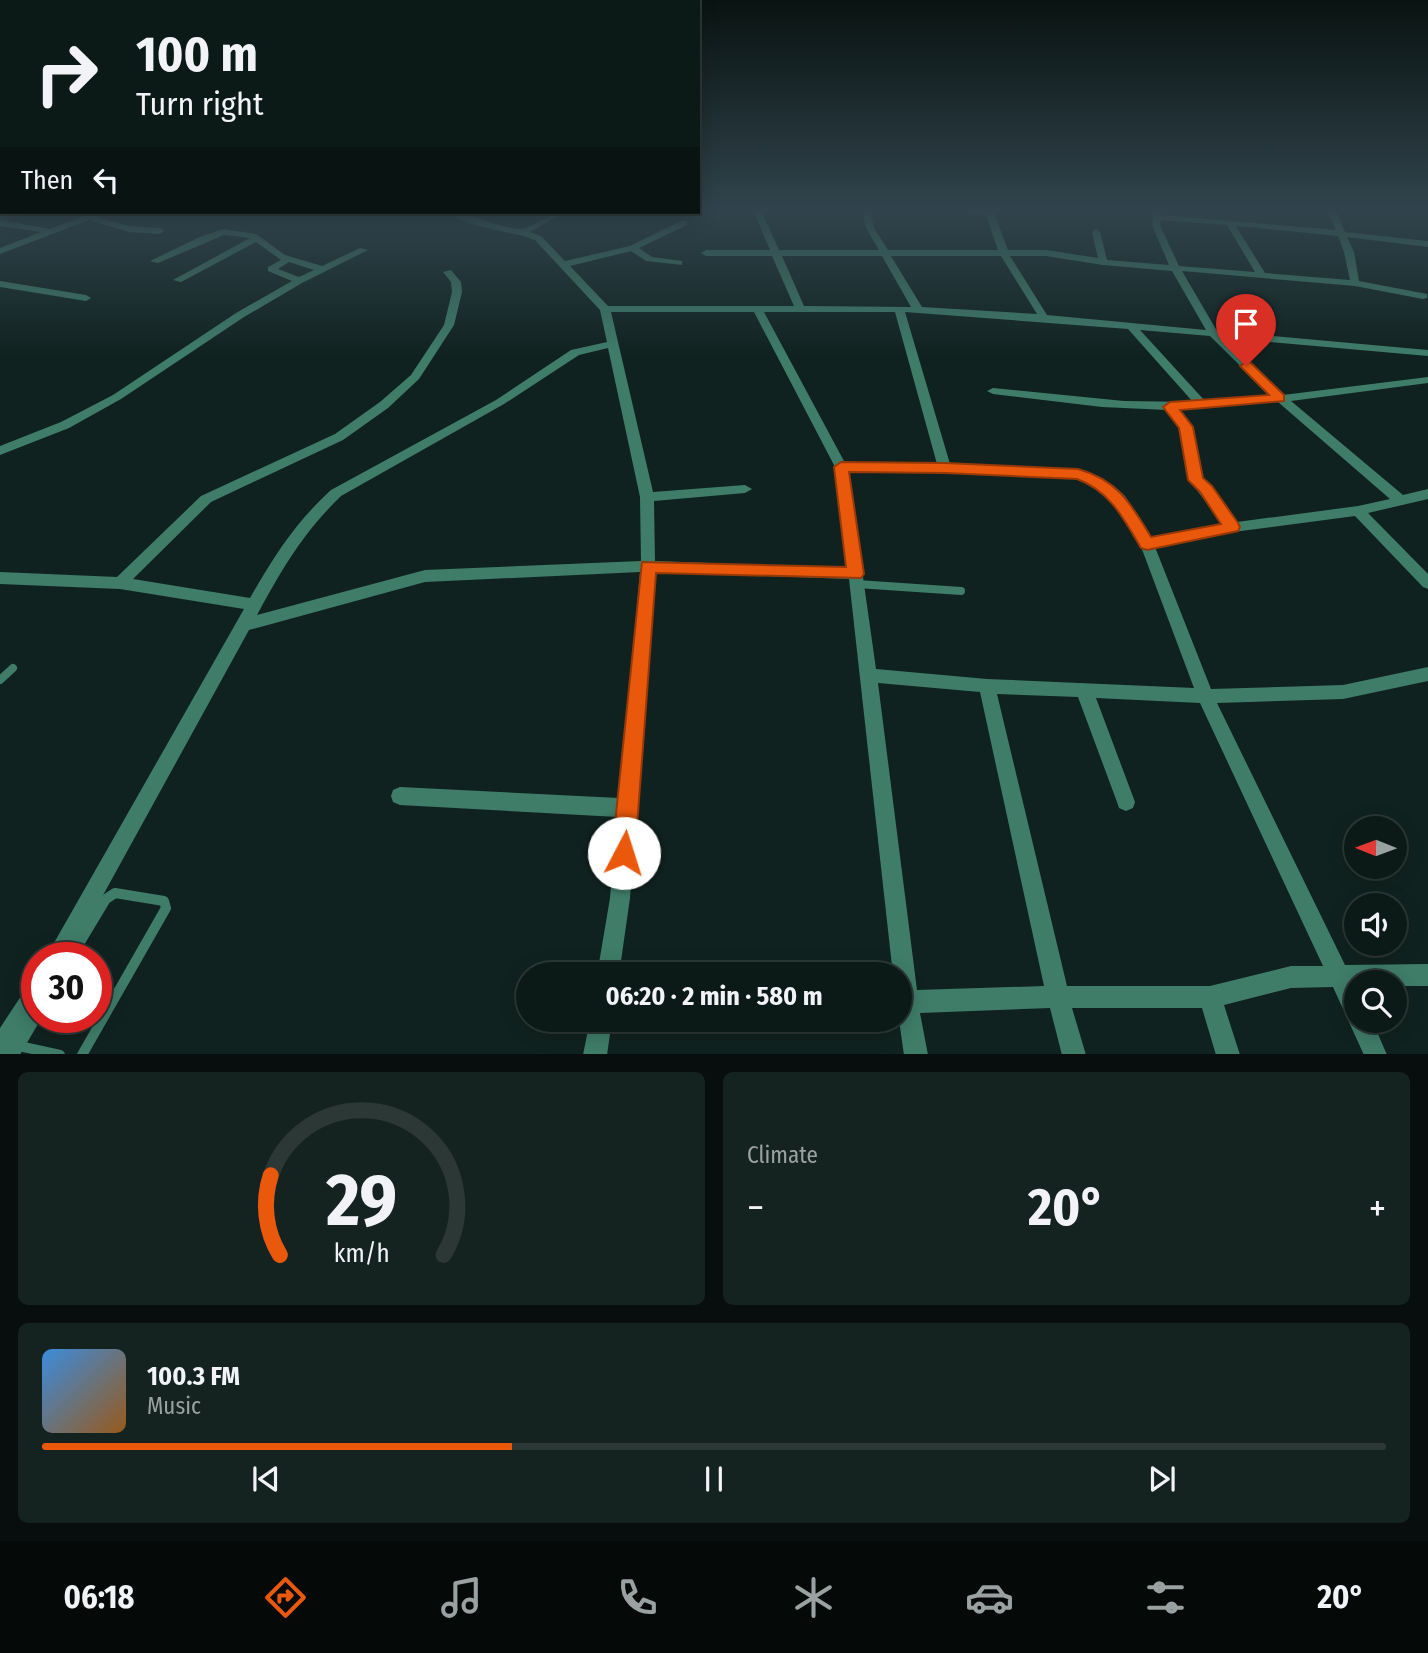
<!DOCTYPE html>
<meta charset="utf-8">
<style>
:root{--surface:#0c1a17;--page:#152320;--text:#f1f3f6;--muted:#9aa1a1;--line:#2c3836;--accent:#ea580c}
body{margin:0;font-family:"Fira Sans Condensed",sans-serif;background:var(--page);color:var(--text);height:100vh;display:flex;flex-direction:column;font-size:26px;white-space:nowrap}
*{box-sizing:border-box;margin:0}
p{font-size:23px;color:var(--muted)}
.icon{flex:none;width:38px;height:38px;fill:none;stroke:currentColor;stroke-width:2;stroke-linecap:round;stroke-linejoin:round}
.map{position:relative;height:1054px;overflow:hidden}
.sheet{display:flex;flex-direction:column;gap:18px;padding:18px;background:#070e0d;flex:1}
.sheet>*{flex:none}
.hud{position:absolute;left:0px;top:0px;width:700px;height:214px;box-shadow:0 4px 18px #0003,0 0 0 2px var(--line);background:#0c1a17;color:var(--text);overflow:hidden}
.needle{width:46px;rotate:271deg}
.controls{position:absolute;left:1344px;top:816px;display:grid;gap:14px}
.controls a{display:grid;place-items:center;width:63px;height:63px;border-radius:50%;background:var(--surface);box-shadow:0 4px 18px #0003,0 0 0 2px var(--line);font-size:35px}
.speed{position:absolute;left:21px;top:942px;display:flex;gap:14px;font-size:35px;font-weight:700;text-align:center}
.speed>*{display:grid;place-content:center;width:91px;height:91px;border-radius:50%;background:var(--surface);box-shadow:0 4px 18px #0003,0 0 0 2px var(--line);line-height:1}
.speed .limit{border:10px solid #d22;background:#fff;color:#111}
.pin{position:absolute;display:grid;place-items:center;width:60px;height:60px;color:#fff;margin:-72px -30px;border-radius:50% 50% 50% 0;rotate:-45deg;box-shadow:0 0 7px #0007}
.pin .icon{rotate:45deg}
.me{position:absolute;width:77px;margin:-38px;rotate:5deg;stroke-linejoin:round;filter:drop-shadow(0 0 5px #0008)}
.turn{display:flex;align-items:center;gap:24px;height:147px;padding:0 21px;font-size:32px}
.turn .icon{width:91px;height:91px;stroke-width:2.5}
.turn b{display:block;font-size:49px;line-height:60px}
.then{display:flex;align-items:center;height:66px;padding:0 21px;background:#0003;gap:14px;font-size:26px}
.big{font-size:52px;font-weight:700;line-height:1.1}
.sheet .card{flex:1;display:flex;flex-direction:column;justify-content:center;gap:10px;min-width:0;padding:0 24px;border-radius:10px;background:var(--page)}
.sheet .dial{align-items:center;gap:0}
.dial svg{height:182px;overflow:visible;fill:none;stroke:var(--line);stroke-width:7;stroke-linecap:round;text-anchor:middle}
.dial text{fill:var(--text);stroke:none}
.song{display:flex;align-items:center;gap:21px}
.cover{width:84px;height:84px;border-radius:10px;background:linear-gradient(135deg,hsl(210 70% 55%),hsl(30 70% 35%))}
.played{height:7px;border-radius:4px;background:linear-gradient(90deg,var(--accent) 35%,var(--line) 35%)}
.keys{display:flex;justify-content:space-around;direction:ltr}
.heat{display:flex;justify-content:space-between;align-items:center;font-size:38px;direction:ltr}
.sheet .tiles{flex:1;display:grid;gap:18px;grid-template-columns:1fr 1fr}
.card:last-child{grid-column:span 2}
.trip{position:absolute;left:516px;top:962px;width:396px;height:70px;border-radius:35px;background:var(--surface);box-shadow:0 4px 18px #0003,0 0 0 2px var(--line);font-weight:700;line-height:70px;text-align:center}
.tab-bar{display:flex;height:112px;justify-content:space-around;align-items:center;background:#050a09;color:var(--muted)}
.tab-bar .icon{width:49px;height:49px}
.tab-bar .on{color:var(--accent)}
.tab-bar b{font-size:32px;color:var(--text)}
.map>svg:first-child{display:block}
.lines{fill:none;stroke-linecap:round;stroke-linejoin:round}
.service-far1{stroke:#3f7d69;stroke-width:8}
.service{stroke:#3f7d69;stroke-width:10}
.minor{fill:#3f7d69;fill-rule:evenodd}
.route{fill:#ea580c;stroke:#983908;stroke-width:2}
</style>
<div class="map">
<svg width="1428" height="1055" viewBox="0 0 1428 1055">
<rect width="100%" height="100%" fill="#10221f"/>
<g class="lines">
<!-- service-far1 -->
<g class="service-far1">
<path d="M 857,584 L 961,591"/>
<path d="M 0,680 L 13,668"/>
</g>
<!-- service -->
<g class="service">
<path d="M 71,957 L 106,899 L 115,893 L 164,901 L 166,908 L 82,1055"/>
<path d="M 19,1046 L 60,1055"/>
<path d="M 14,1055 L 37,1016"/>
</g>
<!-- minor -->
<g class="minor">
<path d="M 753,210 L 761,210 L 779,250 L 879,250 L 866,228 L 862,210 L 870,210 L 874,228 L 888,250 L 998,250 L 986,215 L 966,213 L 962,210 L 996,210 L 994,213 L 1008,250 L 1046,250 L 1098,258 L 1092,232 L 1096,229 L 1100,232 L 1107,260 L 1169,265 L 1152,225 L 1154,210 L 1162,210 L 1162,215 L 1336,230 L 1328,210 L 1336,210 L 1345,232 L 1428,241 L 1428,247 L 1347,237 L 1354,252 L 1359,281 L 1427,294 L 1427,298 L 1423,299 L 1355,286 L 1182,271 L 1217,331 L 1428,350 L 1428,356 L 1224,338 L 1283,395 L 1428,377 L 1428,383 L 1291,401 L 1403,495 L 1428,489 L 1428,499 L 1368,513 L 1428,574 L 1428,589 L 1423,587 L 1355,516 L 1233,532 L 1155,547 L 1211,689 L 1343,685 L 1428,667 L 1428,681 L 1343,699 L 1217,703 L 1345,965 L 1428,964 L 1428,986 L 1395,986 L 1395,982 L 1356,982 L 1356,1020 L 1372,1020 L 1387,1055 L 1364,1055 L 1333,987 L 1291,988 L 1224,1005 L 1240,1055 L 1216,1055 L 1202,1008 L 1072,1008 L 1086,1055 L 1062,1055 L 1050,1008 L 920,1013 L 928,1055 L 904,1055 L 899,1020 L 900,975 L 893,975 L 849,579 L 655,572 L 630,898 L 619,975 L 597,975 L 610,898 L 617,817 L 400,805 L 393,802 L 391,796 L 393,790 L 400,787 L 619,798 L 640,572 L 425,582 L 249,630 L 69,957 L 46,957 L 244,609 L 120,589 L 0,584 L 0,572 L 117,577 L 201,496 L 335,434 L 380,402 L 411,375 L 444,325 L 452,292 L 451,282 L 443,272 L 451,270 L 461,282 L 462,292 L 454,325 L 419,379 L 388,408 L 343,440 L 211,502 L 133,579 L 250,598 C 274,556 295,523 331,490 L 496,400 L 571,350 L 607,342 L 600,310 L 535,240 C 507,229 471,230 448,212 C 472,212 494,227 519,229 C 534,229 548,212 565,212 L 530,232 L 541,236 L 565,261 L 630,246 L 681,221 L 687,221 L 687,225 L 639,248 L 652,257 L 682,261 L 682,265 L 646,261 L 631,251 L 570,266 L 608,306 L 794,306 L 772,256 L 706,256 L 701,253 L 706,250 L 770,250 ZM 1161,220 L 1227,225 L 1255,272 L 1179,266 L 1160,225 ZM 1236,226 L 1338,236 L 1344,252 L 1350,280 L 1265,273 ZM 782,256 L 882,256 L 911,307 L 804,306 ZM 891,256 L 1001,256 L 1037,314 L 922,307 ZM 1010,256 L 1046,256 L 1103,265 L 1172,271 L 1206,330 L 1047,315 ZM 611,312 L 754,312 L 835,467 L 847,568 L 655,561 L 654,501 L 745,493 L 752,489 L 745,485 L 653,492 ZM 764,312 L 895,312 L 937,464 L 845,463 ZM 905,312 L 1128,329 L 1193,402 L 1124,401 L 993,388 L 987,391 L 993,394 L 1102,407 L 1167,410 L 1180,427 L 1189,480 L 1223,524 L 1151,538 L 1125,496 L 1114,486 L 1083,471 L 950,464 ZM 1140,330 L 1210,336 L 1271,396 L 1205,401 ZM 608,348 L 640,497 L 641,561 L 425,570 L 257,615 C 282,569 302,534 341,496 L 504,404 L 579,355 ZM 1278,402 L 1390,499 L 1358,506 L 1237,522 L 1202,479 L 1192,427 L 1179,409 ZM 848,471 L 945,472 L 1076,478 L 1104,492 L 1115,502 L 1140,544 L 1194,688 L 987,679 L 876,669 ZM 878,683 L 980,692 L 1044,986 L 917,990 ZM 997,694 L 1078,697 L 1117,802 L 1119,808 L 1126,811 L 1133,808 L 1135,802 L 1096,698 L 1200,703 L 1323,966 L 1291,966 L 1210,986 L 1067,986 Z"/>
<path d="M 95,212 L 106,212 L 97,217 L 129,226 L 160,228 L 164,231 L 160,234 L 129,232 L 89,220 L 0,254 L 0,248 L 41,232 L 0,226 L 0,220 L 50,229 Z"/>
<path d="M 224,229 L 256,234 L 285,255 L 322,266 L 360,248 L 368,250 L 302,283 L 244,317 L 121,399 L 69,428 L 0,455 L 0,446 L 61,422 L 113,395 L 236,313 L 292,281 L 268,271 L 268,267 L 281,260 L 256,242 L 181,282 L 173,280 L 250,238 L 224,235 L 158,263 L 150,261 L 202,236 ZM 289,262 L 314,270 L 299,277 L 278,269 Z"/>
<path d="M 0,281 L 86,295 L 91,298 L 86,301 L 0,287 Z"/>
<path d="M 37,981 L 37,1013 L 10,1055 L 0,1055 L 0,1028 L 29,984 Z"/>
<path d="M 590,1020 L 612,1020 L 607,1055 L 583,1055 Z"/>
</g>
</g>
<!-- sky -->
<linearGradient id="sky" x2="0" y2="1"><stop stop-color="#091311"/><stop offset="0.59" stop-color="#31444d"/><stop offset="1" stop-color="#31444d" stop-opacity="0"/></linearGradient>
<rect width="1428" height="357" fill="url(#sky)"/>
<!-- route -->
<path class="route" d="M 1246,362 L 1251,363 L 1284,395 L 1284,401 L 1180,410 L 1193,427 L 1203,478 L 1212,486 L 1238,523 L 1240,527 L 1238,531 L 1147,550 L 1141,548 C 1124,519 1110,491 1077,479 L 945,473 L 849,472 L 864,574 L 861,578 L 656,573 L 635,853 L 632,861 L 624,864 L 616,861 L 612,853 L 642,562 L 846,567 L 834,467 L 841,462 L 945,463 L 1078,469 C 1118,480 1131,504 1151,537 L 1221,524 L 1200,492 L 1188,480 L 1179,428 L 1163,407 L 1170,402 L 1269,395 L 1240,366 Z"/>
</svg>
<div class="controls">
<a><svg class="needle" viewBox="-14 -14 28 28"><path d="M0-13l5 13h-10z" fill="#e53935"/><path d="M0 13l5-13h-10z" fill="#9aa1a1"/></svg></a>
<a><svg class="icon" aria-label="sound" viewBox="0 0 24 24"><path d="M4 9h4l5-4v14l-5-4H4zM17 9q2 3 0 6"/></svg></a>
<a><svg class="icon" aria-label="search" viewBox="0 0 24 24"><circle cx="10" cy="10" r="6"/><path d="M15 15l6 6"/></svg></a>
</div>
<div class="speed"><div class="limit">30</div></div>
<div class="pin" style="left:1246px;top:366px;background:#d93025"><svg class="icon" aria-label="arrive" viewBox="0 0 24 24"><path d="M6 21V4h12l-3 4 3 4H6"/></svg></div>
<svg class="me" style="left:624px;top:853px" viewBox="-20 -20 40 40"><circle r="19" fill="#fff"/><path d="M0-13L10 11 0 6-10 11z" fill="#ea580c"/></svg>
<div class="trip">06:20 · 2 min · 580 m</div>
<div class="hud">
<div class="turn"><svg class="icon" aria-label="right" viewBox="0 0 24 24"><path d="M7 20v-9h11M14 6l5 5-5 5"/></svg><div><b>100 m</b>Turn right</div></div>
<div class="then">Then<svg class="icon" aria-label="left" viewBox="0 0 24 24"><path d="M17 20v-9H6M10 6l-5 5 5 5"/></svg></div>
</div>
</div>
<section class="sheet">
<div class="tiles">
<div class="card dial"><svg viewBox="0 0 100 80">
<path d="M14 69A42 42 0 1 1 86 69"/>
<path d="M14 69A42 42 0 0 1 10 34" stroke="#ea580c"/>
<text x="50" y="56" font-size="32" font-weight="700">29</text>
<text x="50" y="72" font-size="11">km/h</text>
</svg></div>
<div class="card"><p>Climate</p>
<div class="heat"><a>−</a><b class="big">20°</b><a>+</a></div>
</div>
<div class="card">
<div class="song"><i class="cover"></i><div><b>100.3 FM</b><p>Music</p></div></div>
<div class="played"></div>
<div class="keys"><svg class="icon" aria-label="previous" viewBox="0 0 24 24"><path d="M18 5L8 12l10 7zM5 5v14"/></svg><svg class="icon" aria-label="pause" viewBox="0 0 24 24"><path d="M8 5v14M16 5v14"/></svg><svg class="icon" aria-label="next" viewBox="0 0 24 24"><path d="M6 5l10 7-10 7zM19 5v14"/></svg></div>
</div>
</div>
</section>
<nav class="tab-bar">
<b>06:18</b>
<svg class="icon on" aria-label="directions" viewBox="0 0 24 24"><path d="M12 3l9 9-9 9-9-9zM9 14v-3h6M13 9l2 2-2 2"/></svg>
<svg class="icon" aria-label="music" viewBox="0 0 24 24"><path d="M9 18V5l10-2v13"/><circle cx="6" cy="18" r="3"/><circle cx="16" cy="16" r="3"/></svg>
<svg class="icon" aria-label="phone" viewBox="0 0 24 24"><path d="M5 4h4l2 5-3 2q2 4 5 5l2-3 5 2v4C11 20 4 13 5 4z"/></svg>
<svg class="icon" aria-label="climate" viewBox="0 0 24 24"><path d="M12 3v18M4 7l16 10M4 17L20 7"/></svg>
<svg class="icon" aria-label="car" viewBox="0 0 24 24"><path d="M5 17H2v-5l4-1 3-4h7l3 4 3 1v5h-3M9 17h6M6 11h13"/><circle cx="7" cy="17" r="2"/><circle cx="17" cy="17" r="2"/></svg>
<svg class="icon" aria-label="filters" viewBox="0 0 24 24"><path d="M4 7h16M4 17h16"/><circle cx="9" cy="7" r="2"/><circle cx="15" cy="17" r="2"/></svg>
<b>20°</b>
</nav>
